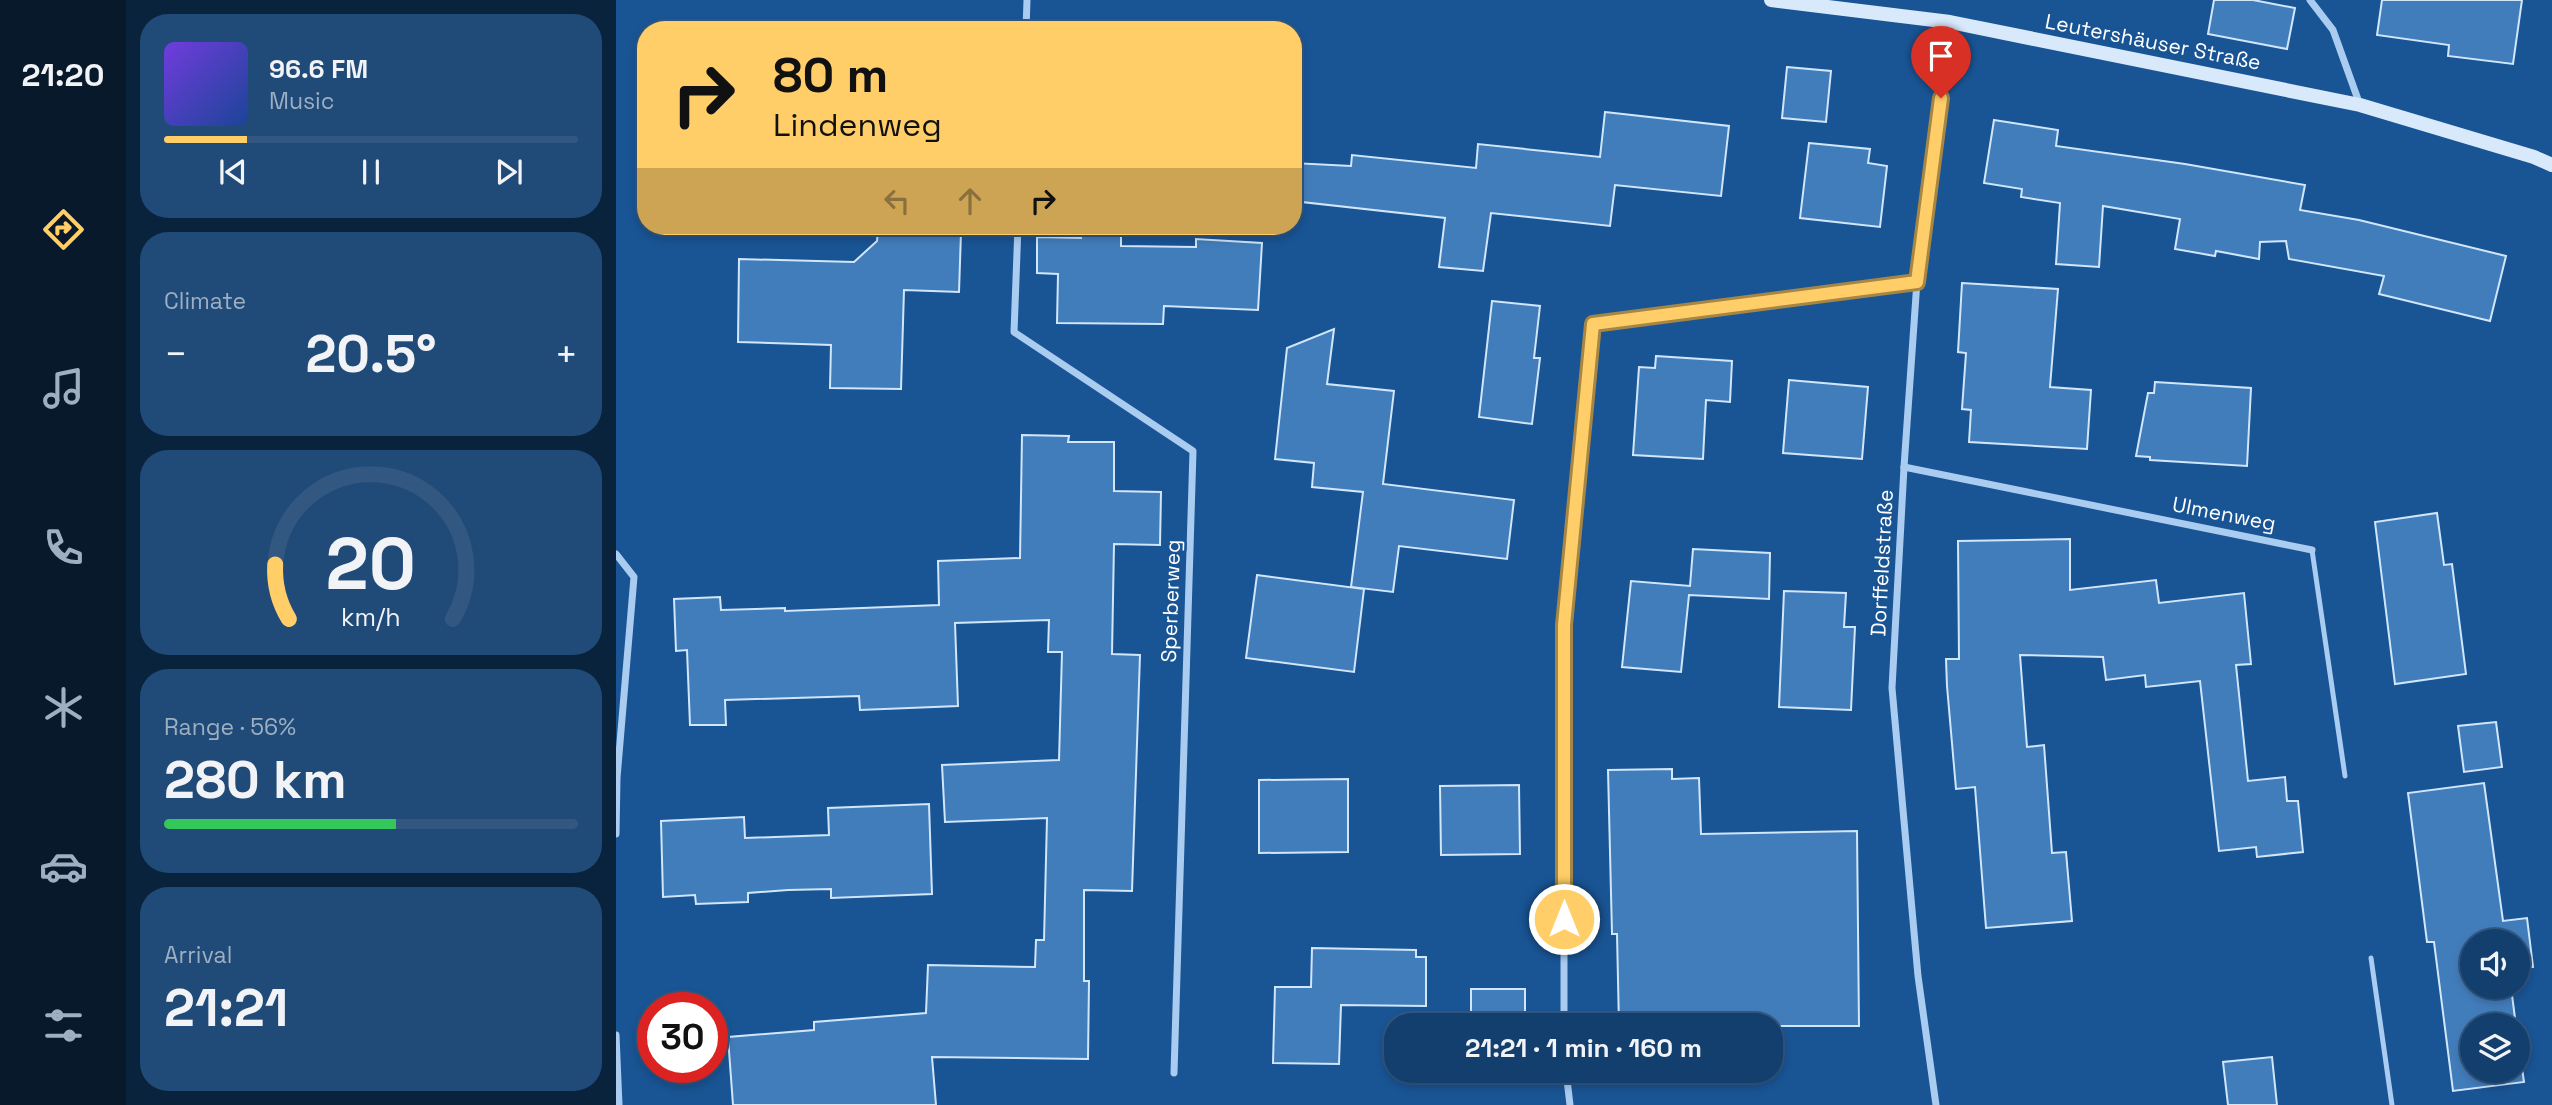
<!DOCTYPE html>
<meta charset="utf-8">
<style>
:root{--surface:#133f6f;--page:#204a77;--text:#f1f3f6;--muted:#9dafc3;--line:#325882;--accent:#ffce69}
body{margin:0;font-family:"Space Grotesk",sans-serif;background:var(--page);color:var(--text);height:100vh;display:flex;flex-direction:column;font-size:26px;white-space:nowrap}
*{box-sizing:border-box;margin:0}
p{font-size:23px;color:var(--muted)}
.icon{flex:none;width:38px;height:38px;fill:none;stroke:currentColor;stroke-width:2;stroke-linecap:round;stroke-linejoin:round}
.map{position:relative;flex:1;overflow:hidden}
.panel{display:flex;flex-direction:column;gap:14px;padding:14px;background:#0a233d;width:490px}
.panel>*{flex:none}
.hud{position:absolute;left:21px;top:21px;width:665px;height:214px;border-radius:28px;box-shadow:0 4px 10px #0003,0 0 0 2px var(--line);background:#ffce69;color:#111;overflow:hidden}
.fabs{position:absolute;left:1844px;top:929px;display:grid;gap:14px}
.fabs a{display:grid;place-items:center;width:70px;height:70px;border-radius:50%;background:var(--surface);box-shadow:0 4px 10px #0003,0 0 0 2px var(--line);font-size:35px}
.speed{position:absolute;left:21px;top:992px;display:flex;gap:14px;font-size:35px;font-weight:700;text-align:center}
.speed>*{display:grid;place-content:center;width:91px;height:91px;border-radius:50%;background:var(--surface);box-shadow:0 4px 10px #0003,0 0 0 2px var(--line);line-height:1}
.speed .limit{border:10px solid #d22;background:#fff;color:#111}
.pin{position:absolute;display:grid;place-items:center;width:60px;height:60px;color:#fff;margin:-72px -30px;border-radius:50% 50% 50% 0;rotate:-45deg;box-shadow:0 0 7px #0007}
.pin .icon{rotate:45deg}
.me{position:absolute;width:77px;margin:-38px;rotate:0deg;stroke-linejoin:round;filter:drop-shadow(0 0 5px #0008)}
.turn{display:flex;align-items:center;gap:24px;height:147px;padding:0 21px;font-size:32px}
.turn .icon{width:91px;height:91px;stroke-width:2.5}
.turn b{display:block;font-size:49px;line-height:60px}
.lanes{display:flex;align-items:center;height:66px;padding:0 21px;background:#0003;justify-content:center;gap:35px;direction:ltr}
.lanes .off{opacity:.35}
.big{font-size:52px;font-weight:800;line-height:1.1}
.panel .card{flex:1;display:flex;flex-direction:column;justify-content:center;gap:10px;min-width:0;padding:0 24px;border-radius:28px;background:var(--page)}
.panel .dial{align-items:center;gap:0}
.dial svg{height:182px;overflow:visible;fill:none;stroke:var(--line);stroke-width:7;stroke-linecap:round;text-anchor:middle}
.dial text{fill:var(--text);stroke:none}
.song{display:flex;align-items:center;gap:21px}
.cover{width:84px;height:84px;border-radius:10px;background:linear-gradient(135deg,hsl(260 70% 55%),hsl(220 70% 35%))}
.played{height:7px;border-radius:4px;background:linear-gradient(90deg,var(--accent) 20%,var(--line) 20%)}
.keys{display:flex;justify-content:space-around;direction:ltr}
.heat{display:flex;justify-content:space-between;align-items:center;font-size:38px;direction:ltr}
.charge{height:10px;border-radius:5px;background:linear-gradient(90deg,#34c759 56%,var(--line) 0)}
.trip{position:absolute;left:768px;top:1013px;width:399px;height:70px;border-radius:28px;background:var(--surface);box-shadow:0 4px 10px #0003,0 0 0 2px var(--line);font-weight:800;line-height:70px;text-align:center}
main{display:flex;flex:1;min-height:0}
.menu{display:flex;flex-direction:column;width:126px;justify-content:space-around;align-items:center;background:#08192c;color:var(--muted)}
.menu .icon{width:49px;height:49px}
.menu .active{color:var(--accent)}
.menu b{font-size:32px;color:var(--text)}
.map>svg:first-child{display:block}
.building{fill:#427dbb;stroke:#d1e6fb;stroke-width:2}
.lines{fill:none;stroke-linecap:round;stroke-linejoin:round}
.service{stroke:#aaccf0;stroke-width:5}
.minor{stroke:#aaccf0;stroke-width:7}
.secondary{stroke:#d8e9fb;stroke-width:14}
.route-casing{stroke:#a68644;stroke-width:18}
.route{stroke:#ffce69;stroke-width:12}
.labels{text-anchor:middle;stroke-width:5;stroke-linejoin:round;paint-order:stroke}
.street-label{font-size:21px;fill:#fff;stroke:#195494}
</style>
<main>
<nav class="menu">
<b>21:20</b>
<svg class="icon active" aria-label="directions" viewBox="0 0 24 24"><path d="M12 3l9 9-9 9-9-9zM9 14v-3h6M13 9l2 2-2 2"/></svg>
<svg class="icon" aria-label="music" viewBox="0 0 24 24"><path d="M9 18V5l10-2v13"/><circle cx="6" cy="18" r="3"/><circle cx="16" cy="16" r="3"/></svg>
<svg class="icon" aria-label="phone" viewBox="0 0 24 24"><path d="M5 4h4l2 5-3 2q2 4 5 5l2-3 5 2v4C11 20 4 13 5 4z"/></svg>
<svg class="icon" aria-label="climate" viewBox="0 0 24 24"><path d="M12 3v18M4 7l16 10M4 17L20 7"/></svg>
<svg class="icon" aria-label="car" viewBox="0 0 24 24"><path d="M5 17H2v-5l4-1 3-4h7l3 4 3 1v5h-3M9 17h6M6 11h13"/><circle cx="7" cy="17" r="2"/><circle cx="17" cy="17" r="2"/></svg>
<svg class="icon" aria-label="filters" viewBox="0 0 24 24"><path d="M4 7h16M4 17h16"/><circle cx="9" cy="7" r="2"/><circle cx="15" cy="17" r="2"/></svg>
</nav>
<section class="panel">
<div class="card">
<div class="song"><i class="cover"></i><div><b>96.6 FM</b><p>Music</p></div></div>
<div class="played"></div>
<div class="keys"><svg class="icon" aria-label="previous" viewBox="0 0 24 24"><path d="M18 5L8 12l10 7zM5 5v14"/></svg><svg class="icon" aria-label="pause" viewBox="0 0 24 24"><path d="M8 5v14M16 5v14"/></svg><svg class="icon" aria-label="next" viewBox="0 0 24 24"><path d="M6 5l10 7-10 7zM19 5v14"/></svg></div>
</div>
<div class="card"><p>Climate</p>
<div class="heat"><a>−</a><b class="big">20.5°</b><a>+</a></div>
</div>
<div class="card dial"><svg viewBox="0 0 100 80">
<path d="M14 69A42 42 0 1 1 86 69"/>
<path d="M14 69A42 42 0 0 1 8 45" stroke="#ffce69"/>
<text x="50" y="56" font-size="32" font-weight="700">20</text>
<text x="50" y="72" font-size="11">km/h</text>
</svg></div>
<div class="card"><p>Range · 56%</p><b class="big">280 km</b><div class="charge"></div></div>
<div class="card"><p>Arrival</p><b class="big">21:21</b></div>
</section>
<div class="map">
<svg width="1936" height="1105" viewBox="0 0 1936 1105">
<rect width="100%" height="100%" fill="#195494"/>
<!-- building -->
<g class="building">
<path d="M 1598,0 L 1637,0 L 1679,8 L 1671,49 L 1592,34 Z"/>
<path d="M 1766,0 L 1906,0 L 1897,64 L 1832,56 L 1833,45 L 1761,35 Z"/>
<path d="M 1171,67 L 1215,71 L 1210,122 L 1166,118 Z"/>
<path d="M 989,112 L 1113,126 L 1105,196 L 999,185 L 994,226 L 875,213 L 867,271 L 823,267 L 829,218 L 677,201 L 677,163 L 735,166 L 736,155 L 860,168 L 862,144 L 984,157 Z"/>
<path d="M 1378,120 L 1442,130 L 1440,146 L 1569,164 L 1689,185 L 1684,210 L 1743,220 L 1890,256 L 1874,321 L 1763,294 L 1768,276 L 1673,259 L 1670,241 L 1644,242 L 1643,259 L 1600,251 L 1599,256 L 1559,249 L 1564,219 L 1487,206 L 1483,267 L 1440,264 L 1444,203 L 1405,197 L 1406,189 L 1368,183 Z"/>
<path d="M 1193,143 L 1254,149 L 1252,163 L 1271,166 L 1264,227 L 1184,218 Z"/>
<path d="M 262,230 L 345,232 L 343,292 L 288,290 L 285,389 L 214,388 L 215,345 L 122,342 L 123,259 L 238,262 L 261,241 Z"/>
<path d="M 465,233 L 505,233 L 505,246 L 580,247 L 580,239 L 646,243 L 642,310 L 548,306 L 547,324 L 441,323 L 442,274 L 421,273 L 421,237 L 465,238 Z"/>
<path d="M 1346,283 L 1442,289 L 1434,387 L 1475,390 L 1471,449 L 1353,442 L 1355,410 L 1346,409 L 1350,353 L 1342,352 Z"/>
<path d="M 876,301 L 924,306 L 918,358 L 924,358 L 916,424 L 863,417 Z"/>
<path d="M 718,329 L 711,384 L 778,391 L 767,484 L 898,500 L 891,559 L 783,546 L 777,592 L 735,587 L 747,492 L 696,487 L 698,463 L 659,459 L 671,348 Z"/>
<path d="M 1040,356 L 1116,361 L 1114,402 L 1090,400 L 1087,459 L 1017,455 L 1023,367 L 1039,368 Z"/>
<path d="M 1173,380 L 1252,387 L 1246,459 L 1167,453 Z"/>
<path d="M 1539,382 L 1635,388 L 1631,466 L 1534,460 L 1534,457 L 1520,456 L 1532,393 L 1538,393 Z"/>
<path d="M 406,435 L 453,436 L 452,442 L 498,442 L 498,491 L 545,492 L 544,545 L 498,544 L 496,654 L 524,655 L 516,891 L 468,890 L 468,981 L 473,981 L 472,1059 L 316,1057 L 320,1105 L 117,1105 L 112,1037 L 198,1030 L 198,1022 L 310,1013 L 312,965 L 419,967 L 420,940 L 428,940 L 431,818 L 329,822 L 326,765 L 443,760 L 446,652 L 432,652 L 433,620 L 339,623 L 342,706 L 244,710 L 243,696 L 109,700 L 110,725 L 74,725 L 71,650 L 60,651 L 58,599 L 104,597 L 105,610 L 169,608 L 169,611 L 323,605 L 322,561 L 404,558 Z"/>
<path d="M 1821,513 L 1828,565 L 1836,564 L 1850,674 L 1779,684 L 1759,522 Z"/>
<path d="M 1454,539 L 1454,590 L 1540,580 L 1543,603 L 1628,593 L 1635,664 L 1620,665 L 1632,781 L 1669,777 L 1671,801 L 1682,801 L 1687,852 L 1641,857 L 1640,847 L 1603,851 L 1584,681 L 1530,687 L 1529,675 L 1490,680 L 1487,657 L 1404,655 L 1411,747 L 1428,745 L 1436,853 L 1450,852 L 1456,921 L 1370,928 L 1359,787 L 1340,789 L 1331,686 L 1330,659 L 1343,659 L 1342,541 Z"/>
<path d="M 1077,549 L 1154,553 L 1153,599 L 1073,595 L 1065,672 L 1006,667 L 1015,581 L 1074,586 Z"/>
<path d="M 641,575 L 748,589 L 738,672 L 630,658 Z"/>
<path d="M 1168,591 L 1230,593 L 1228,627 L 1239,627 L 1235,710 L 1163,707 Z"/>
<path d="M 1880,722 L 1886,767 L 1848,772 L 1842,726 Z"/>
<path d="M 1056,769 L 1056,779 L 1083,778 L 1085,834 L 1241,831 L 1243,1026 L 1003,1026 L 1001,934 L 996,934 L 992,770 Z"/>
<path d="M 732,779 L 732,852 L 643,853 L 643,780 Z"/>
<path d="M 1868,783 L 1887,921 L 1911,918 L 1917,967 L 1902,969 L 1902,942 L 1857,942 L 1857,987 L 1895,987 L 1900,1026 L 1857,1026 L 1857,1071 L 1902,1071 L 1902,1040 L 1908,1082 L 1837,1091 L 1818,942 L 1811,942 L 1792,793 Z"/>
<path d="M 903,785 L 904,854 L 825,855 L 824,786 Z"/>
<path d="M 313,804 L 316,894 L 215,898 L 215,889 L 172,890 L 132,893 L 132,902 L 80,904 L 79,895 L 47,897 L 45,821 L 128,817 L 129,838 L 213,835 L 212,808 Z"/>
<path d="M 696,948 L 800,950 L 800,957 L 810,957 L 810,1006 L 725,1005 L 723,1064 L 657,1063 L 659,987 L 695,987 Z"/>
<rect x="855" y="989" width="54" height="37"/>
<path d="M 1656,1057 L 1661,1105 L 1612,1105 L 1607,1062 Z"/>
</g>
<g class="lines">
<!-- service -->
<g class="service">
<path d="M 1696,550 L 1729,776"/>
<path d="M 1755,958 L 1776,1105"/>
</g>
<!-- minor -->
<g class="minor">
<path d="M 1694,0 L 1717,30 L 1744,105"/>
<path d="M 410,30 L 411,0"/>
<path d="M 402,226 L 398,332 L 577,451 L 558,1073"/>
<path d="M 1288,467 L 1696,550"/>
<path d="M 0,554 L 18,577 L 1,778 L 0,834"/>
<path d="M 948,1026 L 948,625 L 977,324 L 1301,281"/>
<path d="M 0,1035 L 3,1105"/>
<path d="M 950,1071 L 954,1105"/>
<path d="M 1320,1105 L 1302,976 L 1276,688 L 1288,467 L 1301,281 L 1334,22"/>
</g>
<!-- secondary -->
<path class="secondary" d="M 1155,0 L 1334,22 L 1744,105 L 1918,157 L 1936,165"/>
</g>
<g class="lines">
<defs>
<path id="route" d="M 948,919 L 948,625 L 977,324 L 1301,282 L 1325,98"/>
</defs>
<!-- route casing -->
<use href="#route" class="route-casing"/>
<!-- route -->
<use href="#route" class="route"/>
</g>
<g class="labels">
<!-- street labels -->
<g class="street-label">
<text transform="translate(1537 42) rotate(11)" y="7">Leutershäuser Straße</text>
<text transform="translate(1608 514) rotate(11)" y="7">Ulmenweg</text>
<text transform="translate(1266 563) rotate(-87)" y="7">Dorffeldstraße</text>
<text transform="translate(555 601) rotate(-88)" y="7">Sperberweg</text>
</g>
</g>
</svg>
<div class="fabs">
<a><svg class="icon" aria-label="sound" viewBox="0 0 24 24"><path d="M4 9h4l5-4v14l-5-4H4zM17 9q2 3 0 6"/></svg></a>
<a><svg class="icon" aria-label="layers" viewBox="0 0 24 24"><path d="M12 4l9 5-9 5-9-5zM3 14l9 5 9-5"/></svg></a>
</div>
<div class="speed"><div class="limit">30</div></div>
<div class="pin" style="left:1325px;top:98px;background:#d93025"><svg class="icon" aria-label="arrive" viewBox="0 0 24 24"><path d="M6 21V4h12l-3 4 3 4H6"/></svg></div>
<svg class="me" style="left:948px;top:919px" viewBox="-20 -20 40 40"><circle r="17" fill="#ffce69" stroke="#fff" stroke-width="3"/><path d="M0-11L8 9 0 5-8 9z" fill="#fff"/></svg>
<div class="trip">21:21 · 1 min · 160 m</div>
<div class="hud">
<div class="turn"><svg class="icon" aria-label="right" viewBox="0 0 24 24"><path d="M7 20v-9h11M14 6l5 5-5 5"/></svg><div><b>80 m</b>Lindenweg</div></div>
<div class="lanes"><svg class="icon off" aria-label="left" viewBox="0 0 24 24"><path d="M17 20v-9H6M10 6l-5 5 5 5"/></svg><svg class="icon off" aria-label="ahead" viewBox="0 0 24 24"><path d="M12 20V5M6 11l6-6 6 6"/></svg><svg class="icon" aria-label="right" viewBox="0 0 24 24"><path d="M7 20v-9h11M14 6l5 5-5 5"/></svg></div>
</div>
</div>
</main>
